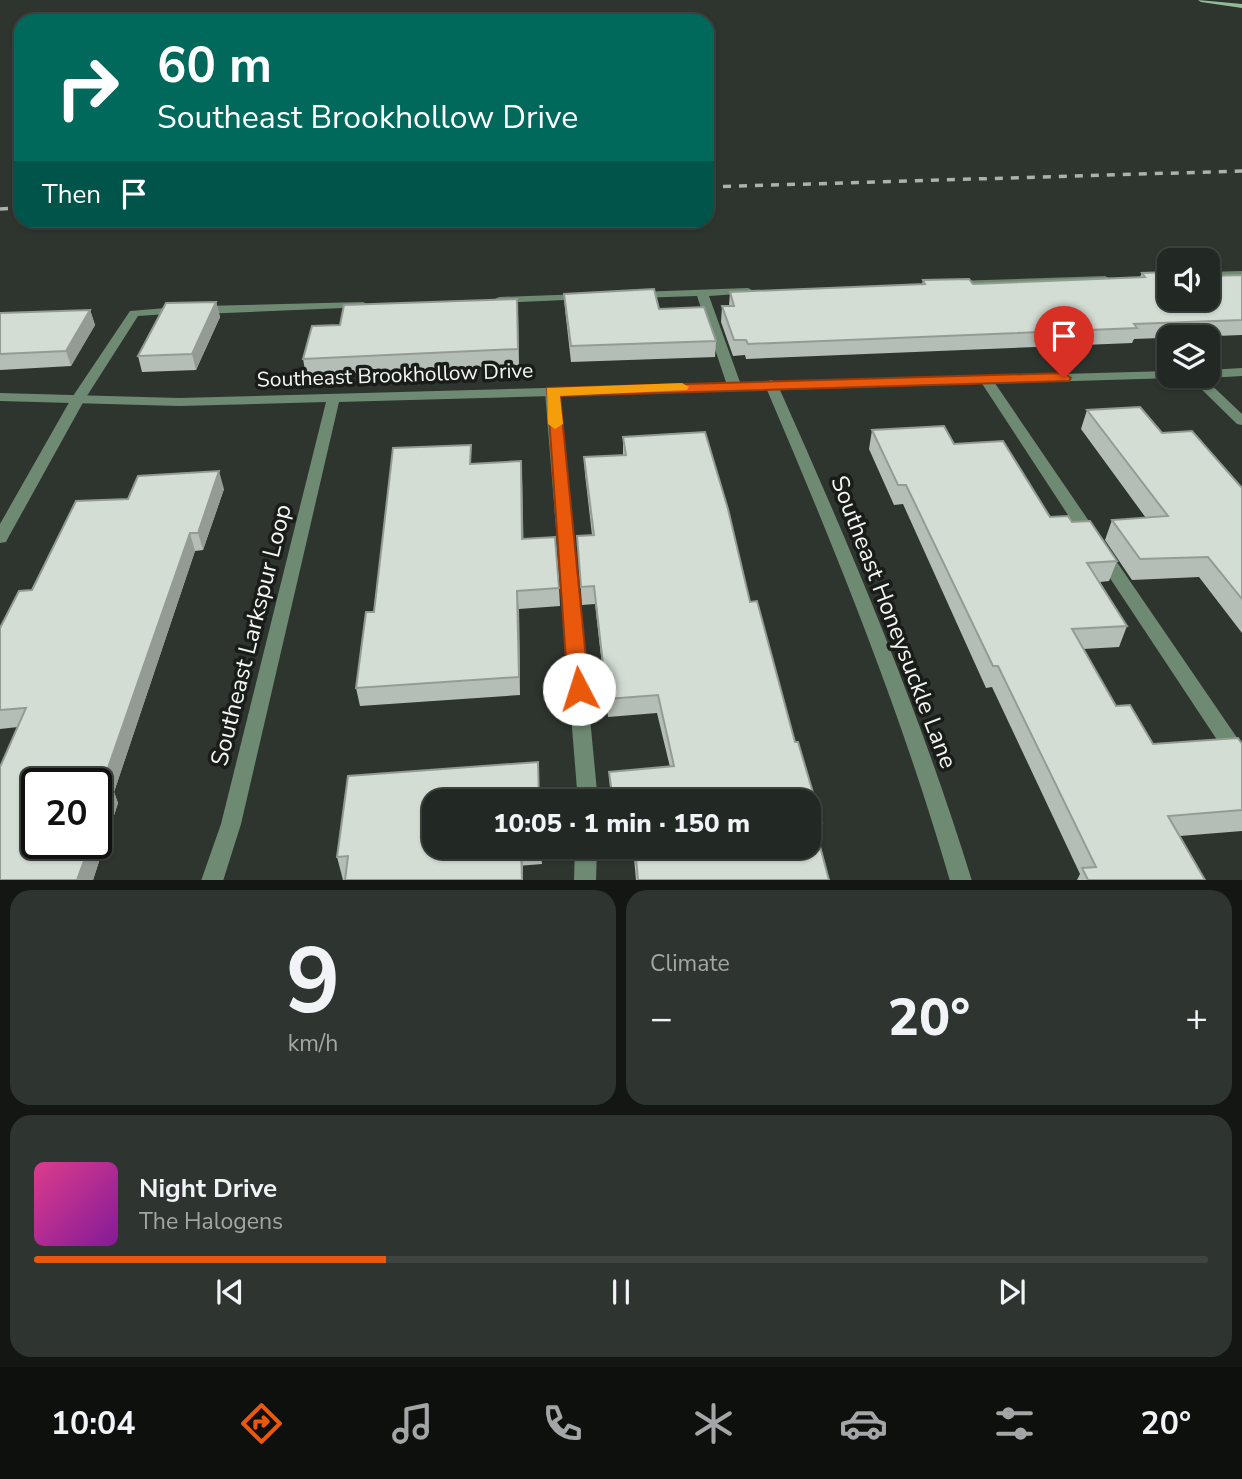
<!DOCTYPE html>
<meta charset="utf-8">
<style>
:root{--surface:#222823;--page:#2e3430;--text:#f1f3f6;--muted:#a2a6a6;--line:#3f4441;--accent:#ea580c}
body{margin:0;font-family:"Nunito Sans",sans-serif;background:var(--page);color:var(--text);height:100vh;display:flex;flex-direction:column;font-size:26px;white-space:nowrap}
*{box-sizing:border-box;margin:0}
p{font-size:23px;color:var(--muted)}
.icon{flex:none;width:38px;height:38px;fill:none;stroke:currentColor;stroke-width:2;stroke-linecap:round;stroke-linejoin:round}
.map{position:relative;height:880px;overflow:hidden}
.sheet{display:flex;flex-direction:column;gap:10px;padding:10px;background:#131613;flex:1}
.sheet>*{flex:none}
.hud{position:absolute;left:14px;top:14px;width:700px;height:214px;border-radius:21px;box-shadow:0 2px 5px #0004,0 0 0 2px var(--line);background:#00695c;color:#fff;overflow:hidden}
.buttons{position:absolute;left:1157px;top:248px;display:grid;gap:14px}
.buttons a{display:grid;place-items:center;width:63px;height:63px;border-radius:14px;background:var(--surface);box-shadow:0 2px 5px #0004,0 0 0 2px var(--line);font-size:35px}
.speed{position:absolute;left:21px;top:768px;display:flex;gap:14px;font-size:35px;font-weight:700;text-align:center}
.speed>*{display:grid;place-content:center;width:91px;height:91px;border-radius:50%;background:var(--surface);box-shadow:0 2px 5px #0004,0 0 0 2px var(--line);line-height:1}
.speed .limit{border:4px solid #111;border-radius:10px;background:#fff;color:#111}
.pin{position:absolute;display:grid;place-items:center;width:60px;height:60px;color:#fff;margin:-72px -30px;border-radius:50% 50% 50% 0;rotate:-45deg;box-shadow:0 0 7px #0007}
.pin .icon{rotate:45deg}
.me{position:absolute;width:77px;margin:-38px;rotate:355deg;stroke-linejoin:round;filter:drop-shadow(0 0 5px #0008)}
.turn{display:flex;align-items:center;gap:24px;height:147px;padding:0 28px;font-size:32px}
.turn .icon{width:91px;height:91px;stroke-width:2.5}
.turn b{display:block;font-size:49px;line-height:60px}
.then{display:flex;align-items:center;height:66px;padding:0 28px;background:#0003;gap:14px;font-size:26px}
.big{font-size:52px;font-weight:800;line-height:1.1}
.sheet .tile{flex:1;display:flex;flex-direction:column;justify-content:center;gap:10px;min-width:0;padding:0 24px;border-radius:21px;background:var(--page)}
.sheet .dial{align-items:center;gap:0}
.dial b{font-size:91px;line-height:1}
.song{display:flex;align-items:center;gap:21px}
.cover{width:84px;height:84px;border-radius:10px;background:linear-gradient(135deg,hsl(330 70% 55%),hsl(290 70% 35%))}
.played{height:7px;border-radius:4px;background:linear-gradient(90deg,var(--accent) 30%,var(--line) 30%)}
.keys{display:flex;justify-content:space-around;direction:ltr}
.heat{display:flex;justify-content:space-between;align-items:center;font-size:38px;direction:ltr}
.sheet .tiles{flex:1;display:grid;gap:10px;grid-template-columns:1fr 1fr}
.tile:last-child{grid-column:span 2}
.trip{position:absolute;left:422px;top:789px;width:399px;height:70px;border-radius:21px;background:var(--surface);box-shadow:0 2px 5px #0004,0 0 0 2px var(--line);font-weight:800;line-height:70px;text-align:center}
.tab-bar{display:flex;height:112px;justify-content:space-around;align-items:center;background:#0e100e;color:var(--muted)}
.tab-bar .icon{width:49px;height:49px}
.tab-bar .current{color:var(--accent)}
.tab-bar b{font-size:32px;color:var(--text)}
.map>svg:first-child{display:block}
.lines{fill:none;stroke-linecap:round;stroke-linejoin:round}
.lane{fill:#6f8a73;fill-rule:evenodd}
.street{fill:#6f8a73;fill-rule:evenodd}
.secondary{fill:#90bb96;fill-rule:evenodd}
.rail{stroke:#abb1ac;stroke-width:3.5;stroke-dasharray:8 8;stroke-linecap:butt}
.wall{fill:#b5beb6}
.shaded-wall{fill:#949b94}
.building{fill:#d3ddd4;stroke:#949b94;stroke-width:2}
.route{fill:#ea580c;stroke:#983908;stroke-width:2}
.slow{fill:#f59e0b}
.labels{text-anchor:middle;stroke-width:7;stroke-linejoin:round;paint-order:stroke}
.street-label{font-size:21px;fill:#f2f7f2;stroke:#191c19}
.near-street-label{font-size:24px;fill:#f2f7f2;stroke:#191c19}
</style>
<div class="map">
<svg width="1242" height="881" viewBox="0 0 1242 881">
<rect width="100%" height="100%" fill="#2e352f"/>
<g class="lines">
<!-- lane -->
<g class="lane">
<path d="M 1242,271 L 1242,277 L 1208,278 L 1208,272 Z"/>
<path d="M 1105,276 L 1111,279 L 1109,281 L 954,287 L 948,284 L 954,281 Z"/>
<path d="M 748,288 L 754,291 L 752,293 L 709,296 L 741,385 L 734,389 L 727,385 L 697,296 L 639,298 L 633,295 L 639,292 Z"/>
<path d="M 584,294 L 590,297 L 588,299 L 499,303 L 493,300 L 499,297 Z"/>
<path d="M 363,302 L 369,305 L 367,307 L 202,314 L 196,310 L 202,306 Z"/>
<path d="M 178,307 L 182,309 L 182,313 L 138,316 L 85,399 L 8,538 L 6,542 L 0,543 L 0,524 L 71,399 L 130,311 Z"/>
<path d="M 985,375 L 990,376 L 1097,533 L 1099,537 L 1097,541 L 1085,541 L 979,379 Z"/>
<path d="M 552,387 L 559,391 L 598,802 L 578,802 L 545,391 Z"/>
<path d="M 1104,551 L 1110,552 L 1242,745 L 1242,769 L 1235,767 L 1098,560 L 1096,556 L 1098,552 Z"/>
<path d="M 575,847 L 597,847 L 596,881 L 574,881 Z"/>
</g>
<!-- street -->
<g class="street">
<path d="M 1242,368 L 1242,376 L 1208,378 L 1203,376 L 1208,376 L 1208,370 Z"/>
<path d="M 1169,371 L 1169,376 L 1175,376 L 1174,378 L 780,390 C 852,551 920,712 972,881 L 950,881 C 901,712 836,551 767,390 L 339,402 L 241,824 L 223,881 L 201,881 L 221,824 L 326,402 L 179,406 L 0,401 L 0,393 L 179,398 L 766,382 L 771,380 L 776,382 Z"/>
<path d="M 1188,376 L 1202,376 L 1242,414 L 1242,425 L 1237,424 Z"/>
</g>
<!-- secondary -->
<path class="secondary" d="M 1198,0 L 1242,4 L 1242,8 L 1201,2 Z"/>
<!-- rail -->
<g class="rail">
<path d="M 707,187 L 1242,171"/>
<path d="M 0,209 L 21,208"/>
</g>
</g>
<!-- wall -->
<g class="wall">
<path d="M 1142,273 L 1169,299 L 1242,275 L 1242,335 L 1134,339 L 1132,343 L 746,359 L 745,355 L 733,356 L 721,322 L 722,306 L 729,306 L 730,292 L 922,284 L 923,280 L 973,284 L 1140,277 Z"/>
<path d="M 564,294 L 659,309 L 716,341 L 715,357 L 571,362 L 565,309 Z"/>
<path d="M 216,302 L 220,317 L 196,370 L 142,372 L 138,356 Z"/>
<path d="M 90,310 L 95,325 L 71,366 L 0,370 L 0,313 Z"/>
<path d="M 518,314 L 519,365 L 306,375 L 303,359 Z"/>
<path d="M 1087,410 L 1162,433 L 1242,488 L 1242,633 L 1199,577 L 1132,580 L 1105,540 L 1112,520 L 1146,518 L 1081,429 Z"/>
<path d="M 872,430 L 954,444 L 1050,517 L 1072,522 L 1117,561 L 1109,581 L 1100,582 L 1127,626 L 1119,647 L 1083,649 L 1116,706 L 1153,744 L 1242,744 L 1242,831 L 1180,836 L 1205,880 L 1077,880 L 1080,874 L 992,687 L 986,688 L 903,504 L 894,505 L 869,449 Z"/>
<path d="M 623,437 L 750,602 L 822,823 L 819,840 L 829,880 L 636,880 L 634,858 L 617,859 L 616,847 L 808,847 L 808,802 L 611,802 L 609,772 L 670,767 L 657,713 L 608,717 L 595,604 L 582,605 L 577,536 L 592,535 L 585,474 L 584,457 L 623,455 Z"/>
<path d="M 473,464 L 522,478 L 523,539 L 559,588 L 560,606 L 519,609 L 520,695 L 360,706 L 356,688 L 374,612 Z"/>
<path d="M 224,489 L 203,550 L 195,551 L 114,792 L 118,803 L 93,880 L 0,880 L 18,727 L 0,729 L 0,628 L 32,590 Z"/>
<path d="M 434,847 L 541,847 L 542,864 L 343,880 L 337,857 Z"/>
</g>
<!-- shaded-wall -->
<g class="shaded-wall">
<path d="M 216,302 L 220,317 L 196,370 L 192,354 Z"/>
<path d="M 90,310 L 95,325 L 71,366 L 66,351 Z"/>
<path d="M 521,461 L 522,478 L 524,557 L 522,539 Z"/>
<path d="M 219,471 L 224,489 L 203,550 L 198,533 Z"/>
<path d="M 190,533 L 195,551 L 114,792 L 118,803 L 93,880 L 77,880 L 90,844 L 96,844 L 96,825 L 102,785 Z"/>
<path d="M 517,591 L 519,609 L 520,695 L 519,677 Z"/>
<path d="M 521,847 L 523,866 L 523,880 L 522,880 Z"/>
</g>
<!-- building -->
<g class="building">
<path d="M 1169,272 L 1169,299 L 1208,299 L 1208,276 L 1242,275 L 1242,320 L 1134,324 L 1137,328 L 748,344 L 746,340 L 734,340 L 722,306 L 734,306 L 730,292 L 925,284 L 923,280 L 969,279 L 973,284 L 1145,277 L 1142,273 Z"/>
<path d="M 654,289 L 659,309 L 704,307 L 716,341 L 571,346 L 564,294 Z"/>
<path d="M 517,299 L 518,349 L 303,359 L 312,326 L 340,325 L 344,305 Z"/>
<path d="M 216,302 L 192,354 L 138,356 L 166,303 Z"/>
<path d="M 90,310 L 66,351 L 0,354 L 0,313 Z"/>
<path d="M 1140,407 L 1162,433 L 1192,431 L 1242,488 L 1242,599 L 1208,557 L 1140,559 L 1112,520 L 1168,516 L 1087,410 Z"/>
<path d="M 944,426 L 954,444 L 1003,441 L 1050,517 L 1068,516 L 1072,522 L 1090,521 L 1117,561 L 1087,563 L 1127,626 L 1072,629 L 1116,706 L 1130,705 L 1153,744 L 1238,738 L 1242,744 L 1242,810 L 1168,816 L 1205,880 L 1088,880 L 1082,868 L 1096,867 L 998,666 L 993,666 L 906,485 L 898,485 L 872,430 Z"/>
<path d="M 705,432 L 728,509 L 750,602 L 757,601 L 795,742 L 798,742 L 822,823 L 814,824 L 829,880 L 638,880 L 635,847 L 808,847 L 808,802 L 613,802 L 609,772 L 674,766 L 658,695 L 607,699 L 594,586 L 581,587 L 577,536 L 594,535 L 584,457 L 626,455 L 623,437 Z"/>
<path d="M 471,445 L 470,464 L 521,461 L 522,539 L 555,537 L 559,588 L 517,591 L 519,677 L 356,688 L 366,612 L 374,612 L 393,448 Z"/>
<path d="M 219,471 L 198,533 L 190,533 L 102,785 L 110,784 L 96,825 L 96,784 L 37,784 L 37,844 L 90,844 L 77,880 L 0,880 L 0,767 L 26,708 L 0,710 L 0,628 L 19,591 L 32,590 L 76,501 L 128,499 L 138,476 Z"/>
<path d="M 538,762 L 539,802 L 434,802 L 434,847 L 521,847 L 522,880 L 345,880 L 348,856 L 337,857 L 348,776 Z"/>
</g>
<!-- route -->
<path class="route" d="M 1064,373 L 1071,378 L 1069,381 L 560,396 L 589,689 L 586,695 L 571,695 L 568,689 L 547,388 Z"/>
<!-- slow -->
<path class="slow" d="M 682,383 L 689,387 L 687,390 L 560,396 L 563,424 L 555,429 L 548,424 L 547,388 Z"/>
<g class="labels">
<!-- street labels -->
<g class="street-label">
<text transform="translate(395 375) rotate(-2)" y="7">Southeast Brookhollow Drive</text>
</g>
<!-- near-street labels -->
<g class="near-street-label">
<text transform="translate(894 622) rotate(69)" y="8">Southeast Honeysuckle Lane</text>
<text transform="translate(251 635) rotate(-76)" y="8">Southeast Larkspur Loop</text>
</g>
</g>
</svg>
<div class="buttons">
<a><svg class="icon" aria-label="sound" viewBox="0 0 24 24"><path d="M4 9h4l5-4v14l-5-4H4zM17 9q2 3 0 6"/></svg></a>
<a><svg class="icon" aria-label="layers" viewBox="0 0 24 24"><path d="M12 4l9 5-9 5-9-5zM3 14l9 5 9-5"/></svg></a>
</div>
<div class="speed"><div class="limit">20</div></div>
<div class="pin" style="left:1064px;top:378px;background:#d93025"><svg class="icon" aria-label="arrive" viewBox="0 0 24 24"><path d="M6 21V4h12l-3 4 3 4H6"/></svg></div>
<svg class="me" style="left:579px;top:689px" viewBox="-20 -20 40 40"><circle r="19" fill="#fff"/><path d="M0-13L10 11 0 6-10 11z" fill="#ea580c"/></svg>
<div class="trip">10:05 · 1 min · 150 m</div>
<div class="hud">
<div class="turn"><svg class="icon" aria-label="right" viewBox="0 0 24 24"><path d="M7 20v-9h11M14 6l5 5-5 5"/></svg><div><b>60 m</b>Southeast Brookhollow Drive</div></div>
<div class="then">Then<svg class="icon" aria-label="arrive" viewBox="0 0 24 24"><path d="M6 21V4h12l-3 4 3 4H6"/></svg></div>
</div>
</div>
<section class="sheet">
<div class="tiles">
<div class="tile dial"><b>9</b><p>km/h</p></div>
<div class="tile"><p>Climate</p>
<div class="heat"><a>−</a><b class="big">20°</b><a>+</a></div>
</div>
<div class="tile">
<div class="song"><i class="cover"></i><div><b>Night Drive</b><p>The Halogens</p></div></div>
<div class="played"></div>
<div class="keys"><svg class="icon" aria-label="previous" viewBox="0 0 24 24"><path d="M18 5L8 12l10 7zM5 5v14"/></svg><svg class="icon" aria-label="pause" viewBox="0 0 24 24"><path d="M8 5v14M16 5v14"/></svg><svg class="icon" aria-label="next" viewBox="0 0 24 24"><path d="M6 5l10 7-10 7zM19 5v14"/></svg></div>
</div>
</div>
</section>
<nav class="tab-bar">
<b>10:04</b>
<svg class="icon current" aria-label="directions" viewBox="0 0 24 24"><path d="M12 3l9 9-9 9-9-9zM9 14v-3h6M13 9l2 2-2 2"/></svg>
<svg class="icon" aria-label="music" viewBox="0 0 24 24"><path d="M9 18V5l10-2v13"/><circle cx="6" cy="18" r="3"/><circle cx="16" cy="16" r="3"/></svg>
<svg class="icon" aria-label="phone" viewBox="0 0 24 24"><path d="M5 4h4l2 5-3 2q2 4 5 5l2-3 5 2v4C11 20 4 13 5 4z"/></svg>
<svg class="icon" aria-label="climate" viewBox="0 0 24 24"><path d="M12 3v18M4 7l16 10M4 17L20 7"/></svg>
<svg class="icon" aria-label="car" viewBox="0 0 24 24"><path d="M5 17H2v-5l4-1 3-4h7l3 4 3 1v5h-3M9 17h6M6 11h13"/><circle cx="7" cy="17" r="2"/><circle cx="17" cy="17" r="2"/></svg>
<svg class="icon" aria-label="filters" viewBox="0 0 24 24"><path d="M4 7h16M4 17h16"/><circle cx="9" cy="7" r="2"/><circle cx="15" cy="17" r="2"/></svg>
<b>20°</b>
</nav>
